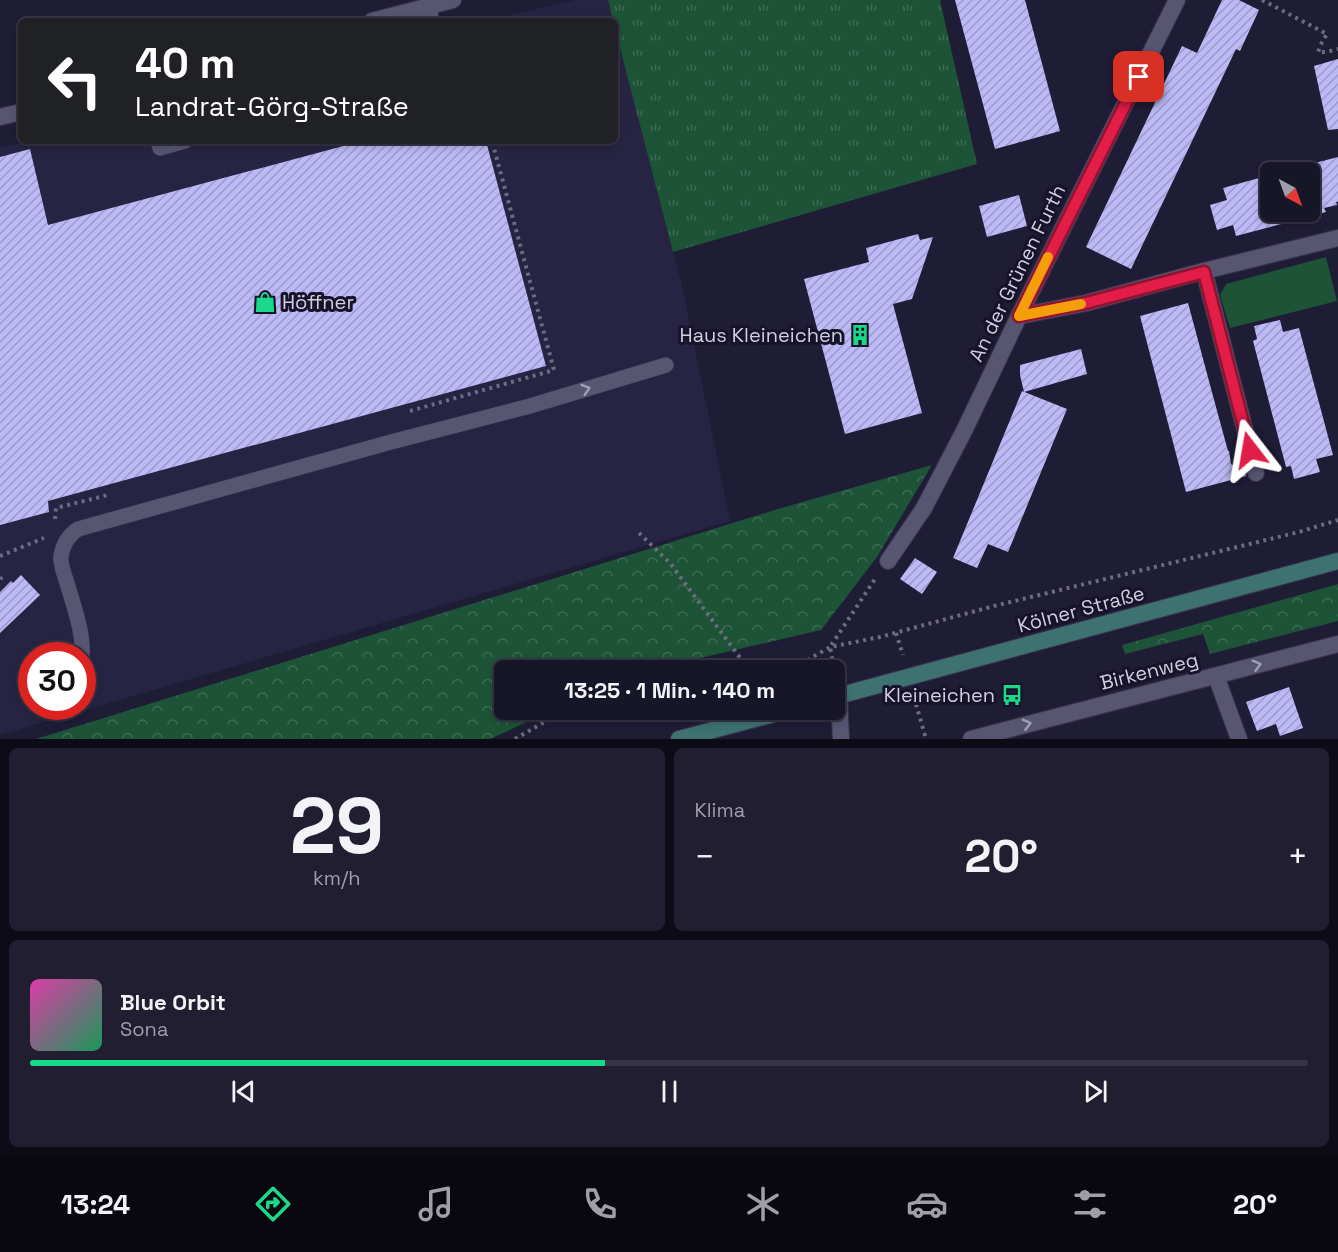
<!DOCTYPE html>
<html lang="de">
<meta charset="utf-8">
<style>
:root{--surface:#171528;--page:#201e30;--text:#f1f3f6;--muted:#9e9fa8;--line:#363445;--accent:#1ad988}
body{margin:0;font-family:"Space Grotesk",sans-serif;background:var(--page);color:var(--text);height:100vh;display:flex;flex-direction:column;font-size:22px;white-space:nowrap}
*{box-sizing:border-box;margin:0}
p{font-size:20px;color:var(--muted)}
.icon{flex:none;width:33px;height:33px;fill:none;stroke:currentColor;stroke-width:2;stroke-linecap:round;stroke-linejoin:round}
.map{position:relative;height:739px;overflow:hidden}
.drawer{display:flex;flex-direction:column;gap:9px;padding:9px;background:#0d0c16;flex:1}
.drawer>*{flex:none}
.top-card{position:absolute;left:18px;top:18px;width:600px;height:126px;border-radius:9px;box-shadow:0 3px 9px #0003,0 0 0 2px var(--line);background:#202124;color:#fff;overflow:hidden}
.needle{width:39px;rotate:139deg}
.tools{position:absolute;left:1260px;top:162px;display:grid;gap:12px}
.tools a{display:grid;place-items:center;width:60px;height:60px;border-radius:9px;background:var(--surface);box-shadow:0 3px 9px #0003,0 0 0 2px var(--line);font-size:30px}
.speed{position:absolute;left:18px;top:642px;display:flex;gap:12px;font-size:30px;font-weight:700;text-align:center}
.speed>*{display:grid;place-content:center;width:78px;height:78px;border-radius:50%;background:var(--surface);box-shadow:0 3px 9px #0003,0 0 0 2px var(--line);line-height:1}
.speed .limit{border:9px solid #d22;background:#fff;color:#111}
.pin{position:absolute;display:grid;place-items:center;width:51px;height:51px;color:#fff;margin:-26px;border-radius:12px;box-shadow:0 3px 9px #0006}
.me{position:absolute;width:66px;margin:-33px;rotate:346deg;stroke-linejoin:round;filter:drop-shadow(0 0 4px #0008)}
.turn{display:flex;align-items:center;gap:21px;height:126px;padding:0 18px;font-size:27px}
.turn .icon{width:78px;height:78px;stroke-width:2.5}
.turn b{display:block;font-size:42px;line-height:51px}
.big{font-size:45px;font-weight:700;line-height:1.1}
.drawer .card{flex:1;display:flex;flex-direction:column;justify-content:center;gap:9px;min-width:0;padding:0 21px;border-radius:9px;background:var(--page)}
.drawer .dial{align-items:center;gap:0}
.dial b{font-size:78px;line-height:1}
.song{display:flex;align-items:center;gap:18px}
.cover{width:72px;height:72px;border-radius:9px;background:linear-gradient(135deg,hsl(320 70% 55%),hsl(150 70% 35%))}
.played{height:6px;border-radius:3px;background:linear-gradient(90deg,var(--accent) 45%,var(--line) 45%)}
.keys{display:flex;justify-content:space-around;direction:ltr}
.heat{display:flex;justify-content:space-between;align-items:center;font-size:33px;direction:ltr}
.drawer .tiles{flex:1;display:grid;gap:9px;grid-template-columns:1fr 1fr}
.card:last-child{grid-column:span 2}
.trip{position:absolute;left:494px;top:660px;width:351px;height:60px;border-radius:9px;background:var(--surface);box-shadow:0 3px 9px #0003,0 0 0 2px var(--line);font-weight:700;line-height:60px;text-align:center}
.menu{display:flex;height:96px;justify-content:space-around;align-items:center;background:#090810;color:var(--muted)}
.menu .icon{width:42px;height:42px}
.menu .selected{color:var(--accent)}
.menu b{font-size:27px;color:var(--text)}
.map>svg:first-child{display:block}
.built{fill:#272443;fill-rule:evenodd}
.grass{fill:url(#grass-tufts)}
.forest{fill:url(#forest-crowns)}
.park{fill:#1d5337}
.building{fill:url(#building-hatch)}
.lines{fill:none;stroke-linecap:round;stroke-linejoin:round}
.service-casing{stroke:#39364b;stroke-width:16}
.minor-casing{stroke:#39364b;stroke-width:18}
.secondary-casing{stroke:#39364b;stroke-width:18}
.path{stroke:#6d6b81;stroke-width:4;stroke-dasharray:3 4.5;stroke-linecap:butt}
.service{stroke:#575572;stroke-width:15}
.minor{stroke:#575572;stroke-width:16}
.secondary{stroke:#3d7271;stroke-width:16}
.oneway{stroke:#9f9eb4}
.route-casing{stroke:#92132f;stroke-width:15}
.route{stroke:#e11d48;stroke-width:10}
.slow{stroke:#f59e0b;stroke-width:10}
.labels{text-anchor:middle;stroke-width:6;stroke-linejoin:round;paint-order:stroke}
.street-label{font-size:20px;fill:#cfcfe0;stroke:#16132b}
.poi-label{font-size:20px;fill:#cfcfe0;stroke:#16132b;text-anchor:end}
</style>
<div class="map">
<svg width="1338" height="739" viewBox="0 0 1338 739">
<defs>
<pattern id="grass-tufts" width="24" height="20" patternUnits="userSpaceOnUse" patternTransform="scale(1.5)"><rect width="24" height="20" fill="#1d5337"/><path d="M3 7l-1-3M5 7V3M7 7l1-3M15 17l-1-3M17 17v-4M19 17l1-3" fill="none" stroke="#3d6b54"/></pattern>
<pattern id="forest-crowns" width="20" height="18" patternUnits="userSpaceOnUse" patternTransform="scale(1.5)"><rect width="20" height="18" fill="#1d5337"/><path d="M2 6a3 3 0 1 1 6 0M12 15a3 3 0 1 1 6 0" fill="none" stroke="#3d6b54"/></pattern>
<pattern id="building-hatch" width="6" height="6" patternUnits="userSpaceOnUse" patternTransform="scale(1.5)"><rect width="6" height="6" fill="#bcb9f6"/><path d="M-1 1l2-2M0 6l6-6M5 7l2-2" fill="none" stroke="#9c9ac9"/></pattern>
</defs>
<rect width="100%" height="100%" fill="#1f1c36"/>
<!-- built -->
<g class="built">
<path d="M 575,0 L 608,0 L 613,21 L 486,21 Z"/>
<path d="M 615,29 L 681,281 L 730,521 L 0,735 L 0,148 L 28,141 L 615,141 ZM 32,656 L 82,656 L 82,706 L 32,706 Z"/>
</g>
<!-- grass -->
<path class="grass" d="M 608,0 L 940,0 L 977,164 L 673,252 L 615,29 L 615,21 L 613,21 Z"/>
<!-- forest -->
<g class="forest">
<path d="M 932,465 L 877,557 L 821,630 L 648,670 L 504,670 L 504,710 L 548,710 L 531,720 L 490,739 L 36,739 L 778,509 Z"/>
<path d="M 1338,584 L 1338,621 L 1210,654 L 1203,634 L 1125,654 L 1122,645 Z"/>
</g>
<!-- park -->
<path class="park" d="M 1326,257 L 1337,301 L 1230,328 L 1220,295 L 1226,284 Z"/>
<!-- building -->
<g class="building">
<path d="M 955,0 L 1025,0 L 1060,131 L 995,149 Z"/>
<path d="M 1222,0 L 1239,0 L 1259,10 L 1240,51 L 1236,49 L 1131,269 L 1086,247 L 1182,46 L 1197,53 Z"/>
<path d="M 1338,59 L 1338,129 L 1328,130 L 1314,66 Z"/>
<path d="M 362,141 L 486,141 L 546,366 L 48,501 L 49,512 L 0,525 L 0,157 L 30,149 L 48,225 Z"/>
<path d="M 1338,157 L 1338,202 L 1336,202 L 1337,205 L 1324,208 L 1326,212 L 1236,236 L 1233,225 L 1217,230 L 1210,205 L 1227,200 L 1223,188 L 1270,175 L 1270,212 L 1310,212 L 1310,172 L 1280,172 Z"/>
<path d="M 1019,195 L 1027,226 L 987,237 L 979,206 Z"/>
<path d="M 918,234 L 920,240 L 933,237 L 912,299 L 893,304 L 922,413 L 845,434 L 804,279 L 869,262 L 866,248 Z"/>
<path d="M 1188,303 L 1213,396 L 1228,451 L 1229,451 L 1231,464 L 1245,473 L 1246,476 L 1186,492 L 1140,316 Z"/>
<path d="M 1280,320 L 1283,332 L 1299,328 L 1333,455 L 1316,459 L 1320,472 L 1294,479 L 1291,466 L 1286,467 L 1253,341 L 1257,339 L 1254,326 Z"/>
<path d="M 1081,349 L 1087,374 L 1024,392 L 1020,375 L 1020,365 Z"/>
<path d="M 1022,391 L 1067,409 L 1008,552 L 988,544 L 977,568 L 953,558 Z"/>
<path d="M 915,558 L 937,572 L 922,594 L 900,579 Z"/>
<path d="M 21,575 L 40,595 L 0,633 L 0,592 L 11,581 L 13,583 Z"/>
<path d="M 1289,687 L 1303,728 L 1280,736 L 1276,724 L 1257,731 L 1246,702 Z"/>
</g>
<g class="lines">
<defs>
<g id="service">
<path d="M 428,6 L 432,21"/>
<path d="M 158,141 L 160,148 L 185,141"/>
<path d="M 82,656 C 84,633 73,604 67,583 C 64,574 60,564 61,556 C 63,544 69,535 78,529 L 391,442 L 530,406 L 666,365"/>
</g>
<g id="minor">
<path d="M 372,21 L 453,0"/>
<path d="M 0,117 L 21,112"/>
<path d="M 1204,271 L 1256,473"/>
<path d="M 1019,316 L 1086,303 L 1204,271 L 1338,238"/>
<path d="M 888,561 L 924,508 L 965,429 L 1019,316 L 1177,0"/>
<path d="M 1216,676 L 1239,739"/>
<path d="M 839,696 L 841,739"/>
<path d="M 971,739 L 1338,644"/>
</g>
<g id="secondary">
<path d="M 834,697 L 1338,561"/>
<path d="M 679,739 L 789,710"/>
</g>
</defs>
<!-- service casing -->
<use href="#service" class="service-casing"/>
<!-- minor casing -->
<use href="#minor" class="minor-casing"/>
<!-- secondary casing -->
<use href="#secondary" class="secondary-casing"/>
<!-- path -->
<g class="path">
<path d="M 1262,0 L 1327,34 L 1322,42 L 1318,52 L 1326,52 L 1338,49"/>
<path d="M 410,411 L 554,370 L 492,141"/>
<path d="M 55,519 L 56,508 L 108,495"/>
<path d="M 639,533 L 670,563 L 749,670"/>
<path d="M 0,556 L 44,538"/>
<path d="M 0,577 L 1,579 L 0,582"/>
<path d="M 896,633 L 903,655"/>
<path d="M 779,670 L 804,662 L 830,647 L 880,637 L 994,606 L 1299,532 L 1338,520"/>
<path d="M 835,674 L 830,647 L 875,579"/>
<path d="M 914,697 L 926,739"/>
<path d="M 515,739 L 565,710"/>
</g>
<!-- service -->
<use href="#service" class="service"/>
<!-- minor -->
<use href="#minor" class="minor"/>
<!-- secondary -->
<use href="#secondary" class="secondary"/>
</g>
<!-- one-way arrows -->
<defs><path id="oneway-chevron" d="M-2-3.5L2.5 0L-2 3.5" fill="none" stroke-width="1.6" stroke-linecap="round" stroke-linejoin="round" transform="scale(1.5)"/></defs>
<g class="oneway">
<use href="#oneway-chevron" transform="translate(586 389) rotate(-17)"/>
<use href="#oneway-chevron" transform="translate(1257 665) rotate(-15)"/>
<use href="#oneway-chevron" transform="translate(1027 724) rotate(-14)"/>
</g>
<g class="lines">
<defs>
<path id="route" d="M 1139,77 L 1019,316 L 1086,303 L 1204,272 L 1250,450"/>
</defs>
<!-- route casing -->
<use href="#route" class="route-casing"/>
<!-- route -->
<use href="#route" class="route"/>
<!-- slow -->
<path class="slow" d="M 1048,257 L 1019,316 L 1081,304"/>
</g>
<!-- icons -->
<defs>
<symbol id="shop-bare" viewBox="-9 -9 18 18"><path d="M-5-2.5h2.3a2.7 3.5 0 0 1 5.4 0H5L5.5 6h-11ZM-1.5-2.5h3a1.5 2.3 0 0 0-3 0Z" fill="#1ad988" stroke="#16132b" stroke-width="2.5" paint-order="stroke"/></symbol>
<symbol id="building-bare" viewBox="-9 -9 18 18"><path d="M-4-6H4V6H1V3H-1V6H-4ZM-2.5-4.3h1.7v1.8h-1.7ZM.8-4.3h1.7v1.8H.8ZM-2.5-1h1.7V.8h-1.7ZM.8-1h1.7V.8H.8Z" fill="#1ad988" stroke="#16132b" stroke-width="2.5" paint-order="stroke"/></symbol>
<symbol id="bus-bare" viewBox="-9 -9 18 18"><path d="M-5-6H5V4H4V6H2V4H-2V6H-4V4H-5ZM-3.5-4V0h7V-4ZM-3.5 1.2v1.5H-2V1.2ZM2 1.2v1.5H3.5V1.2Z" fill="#1ad988" stroke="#16132b" stroke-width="2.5" paint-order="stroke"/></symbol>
</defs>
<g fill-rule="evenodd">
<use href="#shop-bare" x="250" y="287" width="30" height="30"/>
<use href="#building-bare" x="845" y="320" width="30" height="30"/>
<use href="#bus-bare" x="997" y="680" width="30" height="30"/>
</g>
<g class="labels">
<!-- street labels -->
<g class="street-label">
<text transform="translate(1017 273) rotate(-64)" y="7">An der Grünen Furth</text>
<text transform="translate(1081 609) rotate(-15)" y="7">Kölner Straße</text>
<text transform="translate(1149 671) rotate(-14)" y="7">Birkenweg</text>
</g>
<!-- poi labels -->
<g class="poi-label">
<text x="282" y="309" text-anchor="start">Höffner</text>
<text x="843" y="342">Haus Kleineichen</text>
<text x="995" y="702">Kleineichen</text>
</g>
</g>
</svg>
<div class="tools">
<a><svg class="needle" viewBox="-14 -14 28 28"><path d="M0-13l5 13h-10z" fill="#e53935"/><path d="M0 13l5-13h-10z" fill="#9e9fa8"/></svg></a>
</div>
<div class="speed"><div class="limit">30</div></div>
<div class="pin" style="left:1139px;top:77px;background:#d93025"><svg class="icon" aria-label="arrive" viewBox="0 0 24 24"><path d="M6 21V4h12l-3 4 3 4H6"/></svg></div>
<svg class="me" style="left:1250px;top:450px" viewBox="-20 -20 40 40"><path d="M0-17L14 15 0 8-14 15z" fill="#e11d48" stroke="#fff" stroke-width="4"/></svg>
<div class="trip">13:25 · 1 Min. · 140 m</div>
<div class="top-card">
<div class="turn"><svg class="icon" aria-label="left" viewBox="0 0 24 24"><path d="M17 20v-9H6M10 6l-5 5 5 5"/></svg><div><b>40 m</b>Landrat-Görg-Straße</div></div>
</div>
</div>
<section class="drawer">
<div class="tiles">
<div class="card dial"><b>29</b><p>km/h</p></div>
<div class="card"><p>Klima</p>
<div class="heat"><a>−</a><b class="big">20°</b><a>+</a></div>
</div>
<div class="card">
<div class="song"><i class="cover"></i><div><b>Blue Orbit</b><p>Sona</p></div></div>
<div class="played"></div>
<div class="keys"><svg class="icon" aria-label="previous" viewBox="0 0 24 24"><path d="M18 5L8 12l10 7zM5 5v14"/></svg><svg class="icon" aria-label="pause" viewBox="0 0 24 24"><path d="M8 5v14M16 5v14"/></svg><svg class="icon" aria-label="next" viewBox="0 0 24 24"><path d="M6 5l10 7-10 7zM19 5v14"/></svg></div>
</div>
</div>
</section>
<nav class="menu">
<b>13:24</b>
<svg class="icon selected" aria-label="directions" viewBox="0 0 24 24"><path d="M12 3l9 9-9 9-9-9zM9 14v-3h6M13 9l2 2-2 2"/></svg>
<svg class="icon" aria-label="music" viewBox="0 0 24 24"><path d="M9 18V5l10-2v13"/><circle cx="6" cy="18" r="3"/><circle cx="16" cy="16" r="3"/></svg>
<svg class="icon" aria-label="phone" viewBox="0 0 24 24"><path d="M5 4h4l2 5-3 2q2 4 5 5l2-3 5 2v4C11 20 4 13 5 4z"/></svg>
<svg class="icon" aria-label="climate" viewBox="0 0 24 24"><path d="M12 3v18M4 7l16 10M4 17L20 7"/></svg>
<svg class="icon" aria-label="car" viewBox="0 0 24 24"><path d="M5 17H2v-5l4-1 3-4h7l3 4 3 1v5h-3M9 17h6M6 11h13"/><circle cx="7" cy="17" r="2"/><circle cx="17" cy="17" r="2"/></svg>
<svg class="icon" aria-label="filters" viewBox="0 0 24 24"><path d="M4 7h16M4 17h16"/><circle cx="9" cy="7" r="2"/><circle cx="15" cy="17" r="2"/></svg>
<b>20°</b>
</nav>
